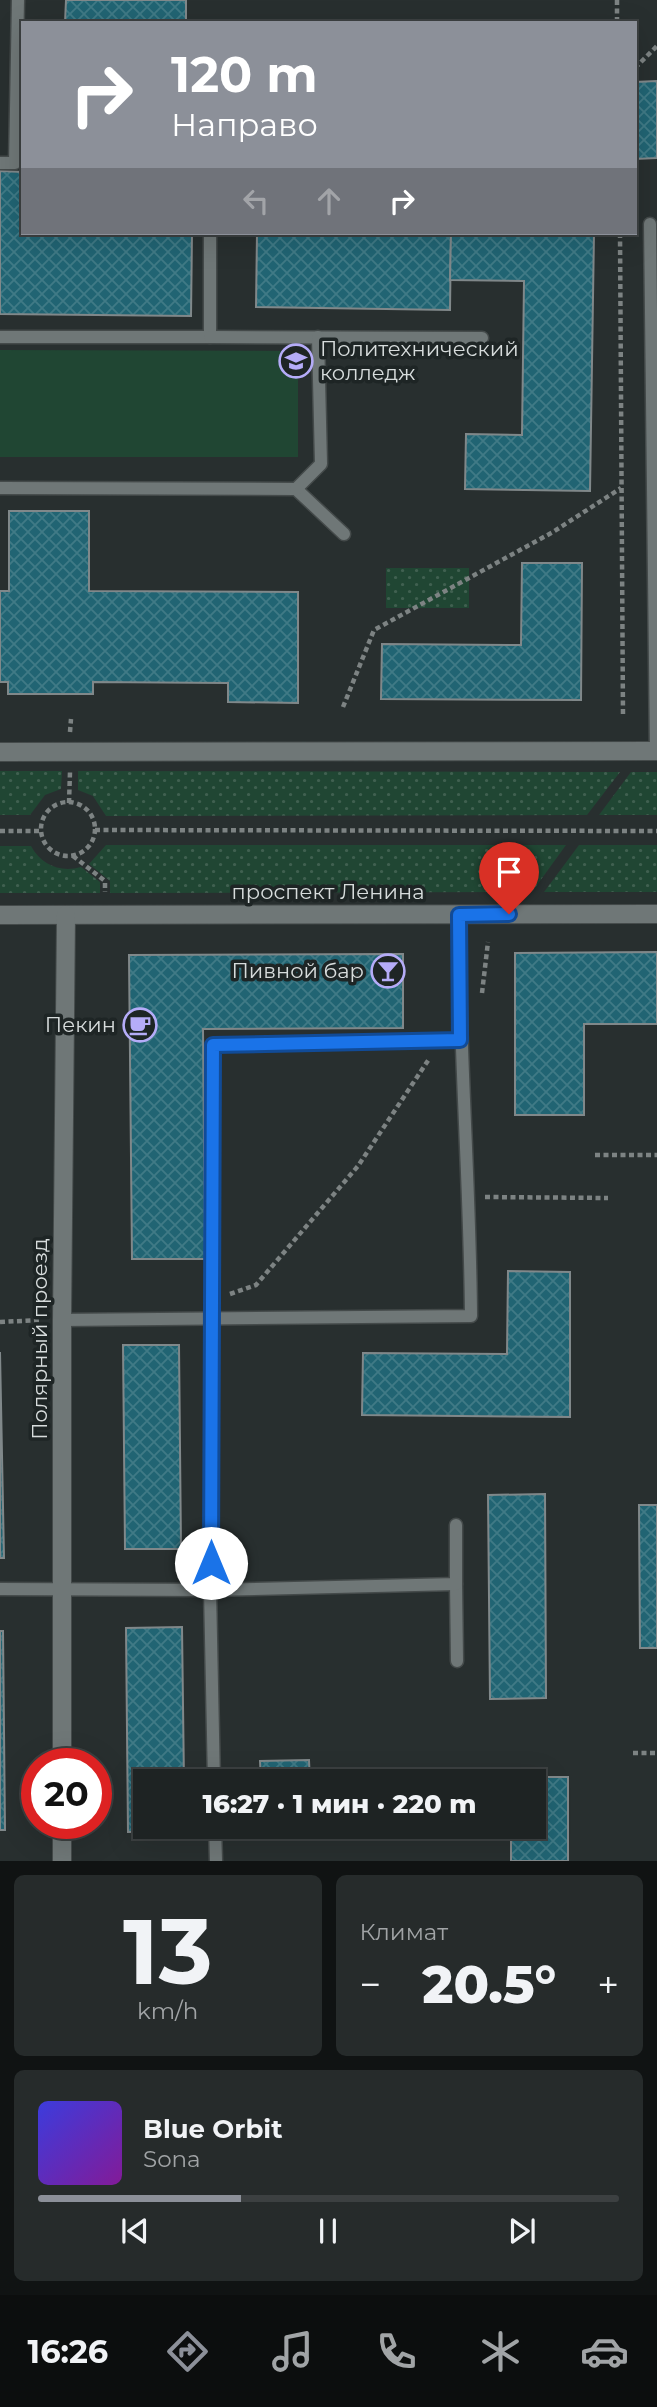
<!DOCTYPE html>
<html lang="ru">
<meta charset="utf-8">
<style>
:root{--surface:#1e2323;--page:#262b2b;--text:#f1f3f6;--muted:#a1a4a6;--line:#3c4041;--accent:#8c9099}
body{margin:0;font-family:Montserrat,sans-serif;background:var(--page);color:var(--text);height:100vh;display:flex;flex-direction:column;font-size:26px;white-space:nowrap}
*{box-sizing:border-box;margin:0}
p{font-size:23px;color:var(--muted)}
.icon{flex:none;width:38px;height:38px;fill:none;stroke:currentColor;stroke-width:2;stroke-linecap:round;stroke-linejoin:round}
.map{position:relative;height:1861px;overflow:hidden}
.drawer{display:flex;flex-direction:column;gap:14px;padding:14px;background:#101313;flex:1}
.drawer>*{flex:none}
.top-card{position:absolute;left:21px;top:21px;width:616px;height:214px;border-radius:0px;box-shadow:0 7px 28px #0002,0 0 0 2px var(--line);background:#8c9099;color:#fff;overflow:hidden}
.speed{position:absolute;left:21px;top:1748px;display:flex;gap:14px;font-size:35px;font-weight:700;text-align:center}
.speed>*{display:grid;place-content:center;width:91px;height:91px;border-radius:50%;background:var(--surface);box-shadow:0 7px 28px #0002,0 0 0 2px var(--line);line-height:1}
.speed .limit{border:10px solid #d22;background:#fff;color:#111}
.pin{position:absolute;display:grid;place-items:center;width:60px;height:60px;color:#fff;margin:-72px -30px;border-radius:50% 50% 50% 0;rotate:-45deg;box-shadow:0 0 7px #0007}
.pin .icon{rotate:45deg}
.me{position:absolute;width:77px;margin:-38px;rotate:0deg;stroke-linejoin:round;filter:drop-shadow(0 0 5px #0008)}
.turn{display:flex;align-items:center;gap:24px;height:147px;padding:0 35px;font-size:32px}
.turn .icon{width:91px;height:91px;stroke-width:2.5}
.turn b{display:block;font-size:49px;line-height:60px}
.lanes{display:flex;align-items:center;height:66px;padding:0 35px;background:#0003;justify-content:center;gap:35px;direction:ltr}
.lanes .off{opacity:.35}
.big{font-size:52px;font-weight:800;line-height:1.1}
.drawer .widget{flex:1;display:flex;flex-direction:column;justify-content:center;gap:10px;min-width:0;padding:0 24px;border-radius:10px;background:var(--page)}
.drawer .dial{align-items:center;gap:0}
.dial b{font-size:91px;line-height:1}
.song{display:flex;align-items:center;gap:21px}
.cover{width:84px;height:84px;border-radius:10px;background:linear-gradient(135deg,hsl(240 70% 55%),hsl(290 70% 35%))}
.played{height:7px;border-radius:4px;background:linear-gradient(90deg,var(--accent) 35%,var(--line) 35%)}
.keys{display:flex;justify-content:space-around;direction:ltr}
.heat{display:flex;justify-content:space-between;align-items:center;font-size:38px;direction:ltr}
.drawer .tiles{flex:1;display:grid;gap:14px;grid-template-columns:1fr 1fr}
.widget:last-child{grid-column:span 2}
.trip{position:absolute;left:133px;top:1769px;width:413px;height:70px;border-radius:0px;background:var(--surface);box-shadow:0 7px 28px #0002,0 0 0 2px var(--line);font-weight:800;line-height:70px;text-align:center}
.tab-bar{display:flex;height:112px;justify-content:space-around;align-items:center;background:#0c0e0e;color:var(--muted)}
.tab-bar .icon{width:49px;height:49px}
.tab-bar .active{color:var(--accent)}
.tab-bar b{font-size:32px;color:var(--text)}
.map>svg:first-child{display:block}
.green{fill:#204633}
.park{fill:url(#park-dots)}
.building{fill:url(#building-cross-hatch);stroke:#80888a;stroke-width:2}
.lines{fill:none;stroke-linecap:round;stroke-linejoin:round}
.lane-casing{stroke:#444a4a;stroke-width:15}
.street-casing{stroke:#444a4a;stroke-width:20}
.path{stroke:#7d8383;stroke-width:4.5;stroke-dasharray:5 3.5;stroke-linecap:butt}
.lane{stroke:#6f7777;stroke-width:12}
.street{stroke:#6f7777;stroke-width:18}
.route-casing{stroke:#114b97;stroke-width:18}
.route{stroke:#1a73e8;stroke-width:12}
.labels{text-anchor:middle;stroke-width:7;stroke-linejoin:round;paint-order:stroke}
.poi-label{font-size:21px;fill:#d7dcdc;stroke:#1e2525;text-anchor:end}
.street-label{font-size:21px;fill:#d7dcdc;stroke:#1e2525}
</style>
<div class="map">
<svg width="657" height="1861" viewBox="0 0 657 1861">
<defs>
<pattern id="park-dots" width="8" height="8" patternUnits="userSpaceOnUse" patternTransform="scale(1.75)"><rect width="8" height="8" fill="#204633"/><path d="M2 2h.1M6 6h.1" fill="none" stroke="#406050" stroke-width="1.8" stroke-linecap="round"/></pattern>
<pattern id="building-cross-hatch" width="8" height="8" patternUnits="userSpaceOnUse" patternTransform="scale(1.75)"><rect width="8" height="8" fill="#216473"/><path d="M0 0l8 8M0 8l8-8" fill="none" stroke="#407a86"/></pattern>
</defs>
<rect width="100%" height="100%" fill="#282f2f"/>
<!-- green -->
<path class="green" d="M 0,350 L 298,351 L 298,457 L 0,457 Z"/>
<!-- park -->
<g class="park">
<rect x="386" y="568" width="83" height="40"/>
<path d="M 0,771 L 62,771 L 61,789 L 45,795 L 30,815 L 0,815 Z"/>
<path d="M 78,771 L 620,772 L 587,815 L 106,816 L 93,796 L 78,790 Z"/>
<path d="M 631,772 L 657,772 L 657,815 L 599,815 Z"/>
<path d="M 106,845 L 566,845 L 532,892 L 110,893 L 110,881 L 89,864 Z"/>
<path d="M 579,845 L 657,845 L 657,892 L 544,892 Z"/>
<path d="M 0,846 L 31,846 C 41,865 61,873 81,867 L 100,882 L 100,893 L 0,893 Z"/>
</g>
<!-- building -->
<g class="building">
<path d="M 66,0 L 186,0 L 186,23 L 65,23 Z"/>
<path d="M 657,81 L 657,158 L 635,159 L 635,82 Z"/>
<path d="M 0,171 L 23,172 L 23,233 L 192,233 L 191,316 L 0,314 Z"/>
<path d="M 257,233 L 451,233 L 450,310 L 256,307 Z"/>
<path d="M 451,233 L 594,233 L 590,491 L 465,489 L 466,434 L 522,435 L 524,281 L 450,280 Z"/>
<path d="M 9,511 L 89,511 L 89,591 L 298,592 L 298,703 L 228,702 L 228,683 L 93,682 L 93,694 L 8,694 L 8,682 L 0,682 L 0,591 L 9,591 Z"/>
<path d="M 522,563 L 582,563 L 581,700 L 381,699 L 382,644 L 521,645 Z"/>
<path d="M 657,952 L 657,1024 L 584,1024 L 584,1115 L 515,1115 L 515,953 Z"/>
<path d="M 403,954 L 403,1028 L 203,1029 L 205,1259 L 132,1259 L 129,955 Z"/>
<path d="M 508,1271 L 570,1272 L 570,1417 L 362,1415 L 363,1353 L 507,1354 Z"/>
<path d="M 123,1345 L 179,1345 L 181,1549 L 125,1549 Z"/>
<path d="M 0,1352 L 4,1558 L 0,1558 Z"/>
<path d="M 545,1494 L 546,1698 L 490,1699 L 488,1495 Z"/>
<path d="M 639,1505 L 657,1505 L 657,1648 L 640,1648 Z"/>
<path d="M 182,1627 L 184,1782 L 145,1782 L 145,1827 L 184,1827 L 184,1831 L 128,1832 L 126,1628 Z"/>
<path d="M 0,1631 L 3,1631 L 5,1830 L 0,1830 Z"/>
<path d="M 309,1760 L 310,1782 L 261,1782 L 260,1761 Z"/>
<path d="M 362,1777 L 568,1777 L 568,1861 L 511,1861 L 511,1828 L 363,1829 L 534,1827 L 534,1782 L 362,1782 Z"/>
</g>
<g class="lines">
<defs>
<g id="lane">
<path d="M 0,163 L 15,163 L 18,0"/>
<path d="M 650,224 L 656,751"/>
<path d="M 0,337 L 210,337 L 210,233"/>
<path d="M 210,337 L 482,338"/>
<path d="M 0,488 L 296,489 L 344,534"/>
<path d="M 296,489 L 321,464 L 318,337"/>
<path d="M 62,1320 L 471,1316 C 470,1182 459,1048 459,914"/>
<path d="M 456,1584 L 457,1661"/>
<path d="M 0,1589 L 210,1590 L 213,1045 L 460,1040"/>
<path d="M 214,1782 L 210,1590 L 456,1584 L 456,1525"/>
<path d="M 215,1827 L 216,1861"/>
</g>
<g id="street">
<path d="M 0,752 L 657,751"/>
<path d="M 0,915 L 657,914"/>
<path d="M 62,1764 L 62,1320 L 66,915"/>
<path d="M 62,1861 L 62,1824"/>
</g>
</defs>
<!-- lane casing -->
<use href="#lane" class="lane-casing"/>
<!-- street casing -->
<use href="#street" class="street-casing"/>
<!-- path -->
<g class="path">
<path d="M 617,0 L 617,23"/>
<path d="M 635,68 L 657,46"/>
<path d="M 620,233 L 623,717"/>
<path d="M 343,707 L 374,630 L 553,532 L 621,488"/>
<path d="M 70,732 L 71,719"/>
<circle cx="68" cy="829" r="27"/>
<path d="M 69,803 L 70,772"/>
<path d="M 95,830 L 657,831"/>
<path d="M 0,831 L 42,831"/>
<path d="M 73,856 L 105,881 L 105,892"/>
<path d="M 482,993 L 488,942"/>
<path d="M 595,1155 L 657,1155"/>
<path d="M 485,1197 L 608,1198"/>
<path d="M 230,1294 L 256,1285 L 358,1166 L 429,1059"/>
<path d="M 0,1322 L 40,1320"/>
<path d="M 633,1753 L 657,1753"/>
</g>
<!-- lane -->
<use href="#lane" class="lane"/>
<!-- street -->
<use href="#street" class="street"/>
</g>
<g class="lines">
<defs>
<path id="route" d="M 211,1563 L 213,1045 L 460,1040 L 459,915 L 509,914"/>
</defs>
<!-- route casing -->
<use href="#route" class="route-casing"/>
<!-- route -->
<use href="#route" class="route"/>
</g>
<!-- icons -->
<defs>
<symbol id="university-ring" viewBox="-11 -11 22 22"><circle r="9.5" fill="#1e2525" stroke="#b5acf8" stroke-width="1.5"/><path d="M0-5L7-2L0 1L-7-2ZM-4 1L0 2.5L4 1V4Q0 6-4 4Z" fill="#b5acf8"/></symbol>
<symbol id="bar-ring" viewBox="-11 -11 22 22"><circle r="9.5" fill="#1e2525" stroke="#b5acf8" stroke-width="1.5"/><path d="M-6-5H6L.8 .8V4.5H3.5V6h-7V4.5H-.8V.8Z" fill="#b5acf8"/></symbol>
<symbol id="cafe-ring" viewBox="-11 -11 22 22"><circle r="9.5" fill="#1e2525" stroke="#b5acf8" stroke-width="1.5"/><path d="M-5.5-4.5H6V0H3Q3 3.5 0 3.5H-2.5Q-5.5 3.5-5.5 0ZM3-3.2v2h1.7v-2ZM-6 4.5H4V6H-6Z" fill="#b5acf8"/></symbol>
</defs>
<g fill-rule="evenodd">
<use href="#university-ring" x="277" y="342" width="38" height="38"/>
<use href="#bar-ring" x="369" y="952" width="38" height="38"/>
<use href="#cafe-ring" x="121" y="1006" width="38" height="38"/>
</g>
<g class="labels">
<!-- poi labels -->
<g class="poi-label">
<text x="320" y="356" text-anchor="start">Политехнический<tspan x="320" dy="24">колледж</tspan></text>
<text x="364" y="978">Пивной бар</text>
<text x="116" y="1032">Пекин</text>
</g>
<!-- street labels -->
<g class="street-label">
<text x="328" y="899">проспект Ленина</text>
<text transform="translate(40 1339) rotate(-90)" y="7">Полярный проезд</text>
</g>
</g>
</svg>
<div class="speed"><div class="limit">20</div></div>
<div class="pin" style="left:509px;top:914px;background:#d93025"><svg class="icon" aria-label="arrive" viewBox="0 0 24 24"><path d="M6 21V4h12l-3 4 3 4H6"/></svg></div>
<svg class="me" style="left:211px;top:1563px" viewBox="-20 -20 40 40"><circle r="19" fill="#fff"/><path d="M0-13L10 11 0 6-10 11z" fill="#1a73e8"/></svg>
<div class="trip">16:27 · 1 мин · 220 m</div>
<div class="top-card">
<div class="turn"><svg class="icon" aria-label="right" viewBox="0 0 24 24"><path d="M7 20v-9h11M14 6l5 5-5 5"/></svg><div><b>120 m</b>Направо</div></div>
<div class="lanes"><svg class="icon off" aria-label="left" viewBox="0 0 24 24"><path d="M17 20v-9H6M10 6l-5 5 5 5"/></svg><svg class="icon off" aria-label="ahead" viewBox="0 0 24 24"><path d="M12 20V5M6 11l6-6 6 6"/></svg><svg class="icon" aria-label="right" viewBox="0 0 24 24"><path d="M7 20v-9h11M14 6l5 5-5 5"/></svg></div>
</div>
</div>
<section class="drawer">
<div class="tiles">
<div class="widget dial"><b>13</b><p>km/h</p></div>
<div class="widget"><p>Климат</p>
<div class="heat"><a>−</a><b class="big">20.5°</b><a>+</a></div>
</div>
<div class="widget">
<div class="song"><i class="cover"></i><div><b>Blue Orbit</b><p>Sona</p></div></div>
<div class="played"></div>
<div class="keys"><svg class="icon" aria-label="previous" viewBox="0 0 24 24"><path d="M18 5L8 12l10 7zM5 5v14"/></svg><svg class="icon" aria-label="pause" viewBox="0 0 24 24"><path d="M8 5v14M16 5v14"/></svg><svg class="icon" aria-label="next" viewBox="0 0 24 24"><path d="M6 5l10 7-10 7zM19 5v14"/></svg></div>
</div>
</div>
</section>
<nav class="tab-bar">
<b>16:26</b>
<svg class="icon active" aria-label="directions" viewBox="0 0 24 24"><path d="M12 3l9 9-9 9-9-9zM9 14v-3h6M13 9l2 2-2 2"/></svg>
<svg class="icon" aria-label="music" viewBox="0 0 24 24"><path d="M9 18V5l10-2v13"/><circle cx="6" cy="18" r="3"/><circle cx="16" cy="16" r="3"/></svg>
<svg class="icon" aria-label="phone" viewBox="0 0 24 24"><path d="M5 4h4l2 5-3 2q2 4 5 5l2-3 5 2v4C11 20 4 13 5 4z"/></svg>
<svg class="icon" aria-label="climate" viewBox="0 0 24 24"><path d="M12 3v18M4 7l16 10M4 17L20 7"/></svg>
<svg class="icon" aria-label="car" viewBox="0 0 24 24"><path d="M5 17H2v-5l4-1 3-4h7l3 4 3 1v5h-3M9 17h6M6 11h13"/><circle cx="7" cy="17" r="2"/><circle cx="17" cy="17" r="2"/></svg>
</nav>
